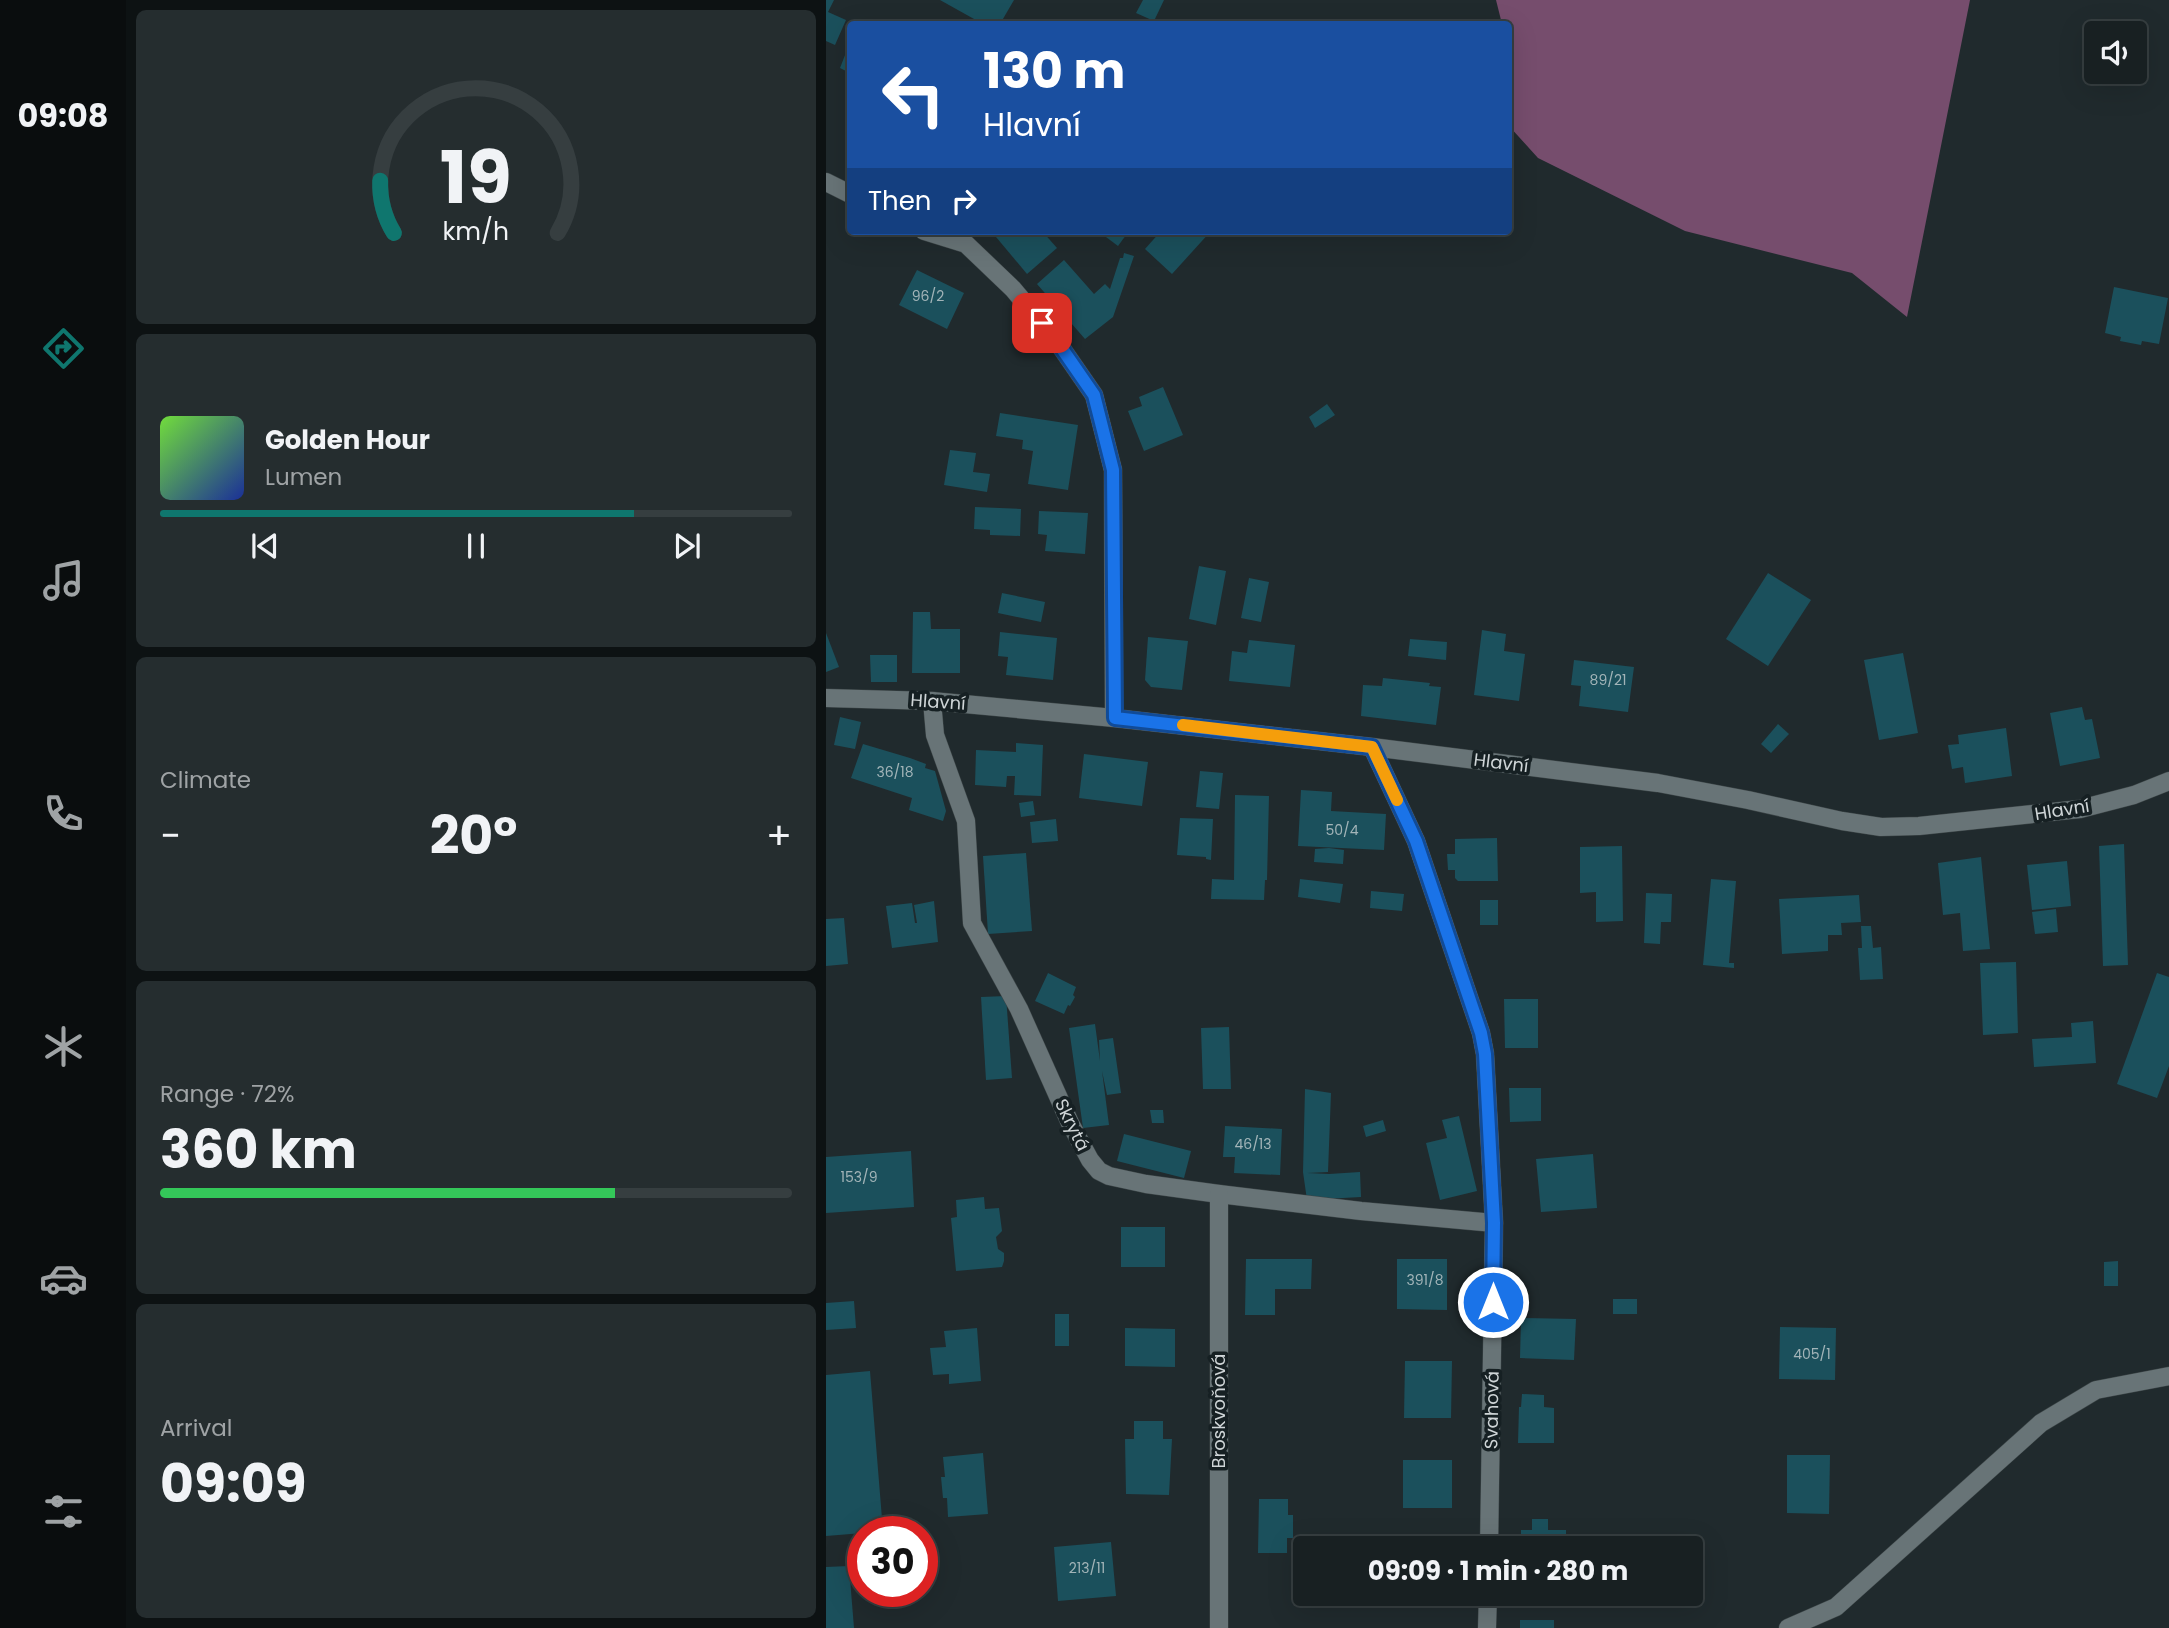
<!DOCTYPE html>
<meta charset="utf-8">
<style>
:root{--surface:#182022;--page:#252d2f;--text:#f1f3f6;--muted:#9fa3a5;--line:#363e40;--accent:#0f766e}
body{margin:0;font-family:Poppins,sans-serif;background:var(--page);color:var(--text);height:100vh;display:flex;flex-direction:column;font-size:26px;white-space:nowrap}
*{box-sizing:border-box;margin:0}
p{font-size:23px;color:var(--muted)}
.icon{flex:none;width:38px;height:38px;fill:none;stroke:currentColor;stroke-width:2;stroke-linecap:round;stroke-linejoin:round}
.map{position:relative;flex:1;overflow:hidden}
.panel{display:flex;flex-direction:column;gap:10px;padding:10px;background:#0d1213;width:700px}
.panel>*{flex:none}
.hud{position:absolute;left:21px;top:21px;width:665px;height:214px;border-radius:7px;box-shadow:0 7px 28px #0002,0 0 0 2px var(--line);background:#1a4fa0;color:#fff;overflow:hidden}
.buttons{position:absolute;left:1258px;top:21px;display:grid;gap:14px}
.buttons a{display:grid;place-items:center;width:63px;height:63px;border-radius:7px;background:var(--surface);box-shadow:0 7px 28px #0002,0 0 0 2px var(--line);font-size:35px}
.speed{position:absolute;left:21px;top:1516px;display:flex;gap:14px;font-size:35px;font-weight:700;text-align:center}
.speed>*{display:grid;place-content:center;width:91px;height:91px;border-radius:50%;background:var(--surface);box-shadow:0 7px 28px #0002,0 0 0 2px var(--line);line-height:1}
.speed .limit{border:10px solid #d22;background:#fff;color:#111}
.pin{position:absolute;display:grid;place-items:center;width:60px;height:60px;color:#fff;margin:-30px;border-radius:14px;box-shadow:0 4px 10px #0006}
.me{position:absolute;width:77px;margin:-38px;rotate:0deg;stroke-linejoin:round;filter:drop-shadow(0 0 5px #0008)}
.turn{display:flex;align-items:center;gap:24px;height:147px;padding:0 21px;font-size:32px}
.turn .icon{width:91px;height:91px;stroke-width:2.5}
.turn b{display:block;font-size:49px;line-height:60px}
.then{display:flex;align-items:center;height:66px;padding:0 21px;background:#0003;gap:14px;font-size:26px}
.big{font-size:52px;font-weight:700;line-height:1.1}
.panel .tile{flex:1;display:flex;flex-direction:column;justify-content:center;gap:10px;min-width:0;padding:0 24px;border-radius:10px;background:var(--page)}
.panel .dial{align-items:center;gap:0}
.dial svg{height:182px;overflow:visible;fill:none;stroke:var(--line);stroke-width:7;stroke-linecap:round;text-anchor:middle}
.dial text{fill:var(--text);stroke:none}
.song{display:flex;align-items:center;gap:21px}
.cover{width:84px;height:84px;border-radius:10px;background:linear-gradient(135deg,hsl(100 70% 55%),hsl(230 70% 35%))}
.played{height:7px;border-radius:4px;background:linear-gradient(90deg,var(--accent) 75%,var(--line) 75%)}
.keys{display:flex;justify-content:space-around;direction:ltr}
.heat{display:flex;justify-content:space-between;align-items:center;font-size:38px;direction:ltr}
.charge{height:10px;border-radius:5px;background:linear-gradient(90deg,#34c759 72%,var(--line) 0)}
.trip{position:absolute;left:467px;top:1536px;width:410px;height:70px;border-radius:7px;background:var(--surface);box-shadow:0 7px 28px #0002,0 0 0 2px var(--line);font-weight:700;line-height:70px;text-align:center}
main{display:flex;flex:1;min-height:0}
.menu{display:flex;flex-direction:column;width:126px;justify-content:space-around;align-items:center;background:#0a0d0e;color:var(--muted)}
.menu .icon{width:49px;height:49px}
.menu .active{color:var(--accent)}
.menu b{font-size:32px;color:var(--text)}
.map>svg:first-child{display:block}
.forest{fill:#764d6d}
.building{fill:#1b505c}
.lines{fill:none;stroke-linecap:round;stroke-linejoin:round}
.minor-casing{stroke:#3c4547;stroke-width:19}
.minor{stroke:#687477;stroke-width:18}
.route-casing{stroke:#114b97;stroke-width:18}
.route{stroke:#1a73e8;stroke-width:12}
.slow{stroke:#f59e0b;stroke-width:12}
.labels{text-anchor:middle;stroke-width:7;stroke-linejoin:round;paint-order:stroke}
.number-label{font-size:14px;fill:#a2b4b8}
.street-label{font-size:18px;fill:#cfd5d7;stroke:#162023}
</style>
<main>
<nav class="menu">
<b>09:08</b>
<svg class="icon active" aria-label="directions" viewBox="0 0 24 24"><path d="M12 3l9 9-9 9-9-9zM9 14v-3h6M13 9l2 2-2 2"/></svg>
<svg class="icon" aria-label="music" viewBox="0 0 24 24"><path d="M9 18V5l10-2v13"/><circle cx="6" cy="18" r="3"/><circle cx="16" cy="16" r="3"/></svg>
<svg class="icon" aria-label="phone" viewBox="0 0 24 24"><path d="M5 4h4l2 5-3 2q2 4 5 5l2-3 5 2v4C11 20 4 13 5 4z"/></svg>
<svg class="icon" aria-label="climate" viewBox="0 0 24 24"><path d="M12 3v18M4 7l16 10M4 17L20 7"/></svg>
<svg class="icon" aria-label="car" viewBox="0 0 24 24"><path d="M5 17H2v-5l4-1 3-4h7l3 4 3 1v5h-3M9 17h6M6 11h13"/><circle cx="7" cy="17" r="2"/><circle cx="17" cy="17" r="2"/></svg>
<svg class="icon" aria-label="filters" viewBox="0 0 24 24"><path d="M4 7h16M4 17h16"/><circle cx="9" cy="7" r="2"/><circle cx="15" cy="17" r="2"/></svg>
</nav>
<section class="panel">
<div class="tile dial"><svg viewBox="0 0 100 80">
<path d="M14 69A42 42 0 1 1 86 69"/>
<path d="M14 69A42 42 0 0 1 8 46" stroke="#0f766e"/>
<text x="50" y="56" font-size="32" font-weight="700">19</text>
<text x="50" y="72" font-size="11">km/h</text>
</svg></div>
<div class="tile">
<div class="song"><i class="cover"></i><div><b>Golden Hour</b><p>Lumen</p></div></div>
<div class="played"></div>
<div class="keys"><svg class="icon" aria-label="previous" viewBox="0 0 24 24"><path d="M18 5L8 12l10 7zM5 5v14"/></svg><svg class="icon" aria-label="pause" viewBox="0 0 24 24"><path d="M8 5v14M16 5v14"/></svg><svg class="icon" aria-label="next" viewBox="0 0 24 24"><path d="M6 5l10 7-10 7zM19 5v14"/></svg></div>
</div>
<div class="tile"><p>Climate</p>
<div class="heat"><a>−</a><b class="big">20°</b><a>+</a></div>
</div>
<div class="tile"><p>Range · 72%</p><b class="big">360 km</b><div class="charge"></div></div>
<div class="tile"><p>Arrival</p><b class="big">09:09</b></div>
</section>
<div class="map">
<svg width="1343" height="1628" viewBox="0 0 1343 1628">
<rect width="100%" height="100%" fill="#202a2d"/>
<!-- forest -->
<path class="forest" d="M 670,0 L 1144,0 L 1081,317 L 1026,273 L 859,231 L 712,158 L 683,126 L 683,74 L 686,68 L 683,52 L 682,24 L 676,24 Z"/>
<!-- building -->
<g class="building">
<path d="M 0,0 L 8,0 L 2,12 L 20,20 L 9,45 L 0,41 Z"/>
<path d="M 114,0 L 188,0 L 174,24 L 157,24 Z"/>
<path d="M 317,0 L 338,0 L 328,21 L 310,13 Z"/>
<path d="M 21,50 L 24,52 L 24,73 L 14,68 Z"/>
<path d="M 165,231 L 216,231 L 231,248 L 201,274 Z"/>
<path d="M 272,231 L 303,231 L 292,246 Z"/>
<path d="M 335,231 L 385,231 L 346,274 L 319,249 Z"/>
<path d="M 298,253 L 308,256 L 287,317 L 259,339 L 211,284 L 238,260 L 268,294 L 279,284 L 284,289 L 294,258 L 297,258 Z"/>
<path d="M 91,270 L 138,293 L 121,329 L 73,305 Z"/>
<path d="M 1288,287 L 1342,298 L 1333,344 L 1316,341 L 1315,345 L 1294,341 L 1295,337 L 1279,333 Z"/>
<path d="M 337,387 L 357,435 L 318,451 L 302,411 L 316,406 L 313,397 Z"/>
<path d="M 501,404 L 509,415 L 489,428 L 483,417 Z"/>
<path d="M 174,413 L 252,425 L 242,490 L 202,484 L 207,451 L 196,449 L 197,440 L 170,436 Z"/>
<path d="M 124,450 L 150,453 L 147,472 L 164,474 L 161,492 L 118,485 Z"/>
<path d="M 149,507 L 195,509 L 194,536 L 164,535 L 164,530 L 148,529 Z"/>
<path d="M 213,511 L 262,513 L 259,554 L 219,551 L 221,535 L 212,534 Z"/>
<path d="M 373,566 L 400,571 L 390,625 L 363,619 Z"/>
<path d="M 942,573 L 985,600 L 942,666 L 900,639 Z"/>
<path d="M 423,578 L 443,582 L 435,622 L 415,618 Z"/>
<path d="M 176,593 L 219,602 L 215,622 L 172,613 Z"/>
<path d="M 87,612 L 104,612 L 105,629 L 134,629 L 134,673 L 86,673 Z"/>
<path d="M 656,630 L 680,634 L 678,651 L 699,654 L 693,701 L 648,695 Z"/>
<path d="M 174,632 L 231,638 L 227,680 L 180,675 L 182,657 L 172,656 Z"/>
<path d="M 0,633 L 13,667 L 0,672 Z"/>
<path d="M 322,637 L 362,641 L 356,690 L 325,687 L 319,680 Z"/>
<path d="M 584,639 L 621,642 L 620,660 L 582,656 Z"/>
<path d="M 423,640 L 469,645 L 464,687 L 403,681 L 406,651 L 421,653 Z"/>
<path d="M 1077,653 L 1092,733 L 1053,740 L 1038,660 Z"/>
<path d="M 44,655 L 71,655 L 71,682 L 45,682 Z"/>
<path d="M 748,660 L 808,667 L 802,712 L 753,706 L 755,686 L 745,685 Z"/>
<path d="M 557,678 L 604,683 L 603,686 L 615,687 L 610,725 L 535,716 L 537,685 L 556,686 Z"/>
<path d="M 1256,707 L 1259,720 L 1266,719 L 1274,758 L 1234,766 L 1224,713 Z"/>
<path d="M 14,717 L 35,722 L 29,749 L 8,745 Z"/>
<path d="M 952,724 L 963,734 L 945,753 L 935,744 Z"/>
<path d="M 1180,728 L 1186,776 L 1139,783 L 1137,767 L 1126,769 L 1122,745 L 1133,744 L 1132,735 Z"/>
<path d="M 190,743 L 217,745 L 215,796 L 188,795 L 189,776 L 181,776 L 180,787 L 149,785 L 150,750 L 190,752 Z"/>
<path d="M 37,744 L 84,758 L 100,764 L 99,768 L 109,771 L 120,811 L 117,821 L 83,810 L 86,798 L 25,778 Z"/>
<path d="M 258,754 L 322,762 L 316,806 L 253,798 Z"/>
<path d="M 374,771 L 397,773 L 393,809 L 370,807 Z"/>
<path d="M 475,790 L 506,792 L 505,811 L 560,814 L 558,850 L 472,846 Z"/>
<path d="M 409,795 L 443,796 L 441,880 L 439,880 L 438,900 L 385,899 L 386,879 L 408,880 Z"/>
<path d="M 207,801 L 209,815 L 195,817 L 193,803 Z"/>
<path d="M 354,818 L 387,819 L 385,860 L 380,859 L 380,857 L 351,855 Z"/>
<path d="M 230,819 L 232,841 L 206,843 L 204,822 Z"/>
<path d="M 671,838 L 672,881 L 632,881 L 629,878 L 629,870 L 622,870 L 621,854 L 629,854 L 629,839 Z"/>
<path d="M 1298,844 L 1302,965 L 1277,966 L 1273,846 Z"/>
<path d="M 796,846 L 797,921 L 770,922 L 770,892 L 754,893 L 754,847 Z"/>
<path d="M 503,848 L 518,850 L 517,864 L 488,862 L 489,849 Z"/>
<path d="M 200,853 L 206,931 L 162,934 L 157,856 Z"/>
<path d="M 1155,857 L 1164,949 L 1137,951 L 1134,913 L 1117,915 L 1112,863 Z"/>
<path d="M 1241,861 L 1245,906 L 1206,910 L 1201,865 Z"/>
<path d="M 474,879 L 517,884 L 514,903 L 472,897 Z"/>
<path d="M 885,879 L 910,881 L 903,963 L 908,963 L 908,968 L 877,965 Z"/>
<path d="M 545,891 L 578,894 L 576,911 L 544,908 Z"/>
<path d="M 820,893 L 846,894 L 845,922 L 835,922 L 834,944 L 818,943 Z"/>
<path d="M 1033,895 L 1035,922 L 1015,923 L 1016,935 L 1002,935 L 1002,951 L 956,954 L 953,899 Z"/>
<rect x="654" y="900" width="18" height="25"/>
<path d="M 108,901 L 112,942 L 66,948 L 60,906 L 86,903 L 89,923 L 91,923 L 88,905 Z"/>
<path d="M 1230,909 L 1232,932 L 1209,934 L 1206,912 Z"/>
<path d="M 18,918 L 22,964 L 0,966 L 0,919 Z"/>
<path d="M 1035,926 L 1045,926 L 1047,948 L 1055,947 L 1057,979 L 1034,980 L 1032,948 L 1036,948 Z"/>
<path d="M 1190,962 L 1192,1033 L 1157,1035 L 1154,963 Z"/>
<path d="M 222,973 L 250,987 L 247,995 L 249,997 L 244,1006 L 242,1005 L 238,1014 L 209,1001 Z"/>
<path d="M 1331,973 L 1343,977 L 1343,1066 L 1331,1098 L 1291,1084 Z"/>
<path d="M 180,996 L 186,1078 L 160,1080 L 155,997 Z"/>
<path d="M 678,999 L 712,999 L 712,1048 L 679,1048 Z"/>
<path d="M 1267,1021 L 1270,1063 L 1208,1067 L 1206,1039 L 1246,1037 L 1245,1023 Z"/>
<path d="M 269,1024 L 274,1061 L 273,1040 L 287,1038 L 295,1093 L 281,1095 L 276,1071 L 283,1125 L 257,1128 L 243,1028 Z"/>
<path d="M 403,1027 L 405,1089 L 377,1089 L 375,1028 Z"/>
<path d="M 683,1088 L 715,1088 L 715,1121 L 684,1122 Z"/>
<path d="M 479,1089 L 505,1093 L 502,1172 L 481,1173 L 503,1174 L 534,1172 L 535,1197 L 481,1200 L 477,1172 Z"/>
<path d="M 324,1110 L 337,1110 L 338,1123 L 326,1123 Z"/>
<path d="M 633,1116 L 651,1191 L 614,1200 L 600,1143 L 621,1138 L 616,1120 Z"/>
<path d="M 557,1120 L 560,1131 L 540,1137 L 537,1126 Z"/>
<path d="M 399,1126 L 456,1129 L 454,1175 L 408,1173 L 409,1157 L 397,1157 Z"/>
<path d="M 298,1134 L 365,1151 L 358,1178 L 291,1161 Z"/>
<path d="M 85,1151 L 88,1207 L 0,1213 L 0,1157 Z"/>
<path d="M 767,1154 L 771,1208 L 715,1212 L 710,1159 Z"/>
<path d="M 158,1197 L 159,1209 L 173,1208 L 176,1231 L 170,1237 L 172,1249 L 178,1253 L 178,1261 L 176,1267 L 130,1271 L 125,1218 L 131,1217 L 130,1200 Z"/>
<rect x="295" y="1227" width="44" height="40"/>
<path d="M 420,1259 L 486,1259 L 485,1289 L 449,1289 L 449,1315 L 419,1315 Z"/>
<path d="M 571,1259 L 621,1259 L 621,1310 L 571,1309 Z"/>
<path d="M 1292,1261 L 1292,1286 L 1278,1286 L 1278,1262 Z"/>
<rect x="787" y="1299" width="24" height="15"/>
<path d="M 28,1301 L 30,1328 L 0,1330 L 0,1303 Z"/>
<rect x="229" y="1314" width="14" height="32"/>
<path d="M 695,1318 L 750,1319 L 748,1360 L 694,1358 Z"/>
<path d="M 954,1327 L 1010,1328 L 1009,1380 L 953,1379 Z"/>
<path d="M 151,1328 L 155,1381 L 123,1384 L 123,1374 L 107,1375 L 104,1348 L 120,1347 L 118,1331 Z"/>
<path d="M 299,1328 L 349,1329 L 349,1367 L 299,1366 Z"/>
<path d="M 579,1361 L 626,1361 L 625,1418 L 578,1418 Z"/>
<path d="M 44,1371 L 57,1531 L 37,1531 L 37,1533 L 0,1536 L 0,1375 Z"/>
<path d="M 696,1394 L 718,1395 L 718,1407 L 728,1408 L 728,1443 L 692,1443 L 693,1407 L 695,1407 Z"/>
<path d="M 308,1421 L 337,1421 L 337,1439 L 346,1439 L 343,1495 L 300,1494 L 299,1439 L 308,1439 Z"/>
<path d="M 157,1453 L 162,1514 L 122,1517 L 121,1498 L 117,1498 L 115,1477 L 119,1477 L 117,1457 Z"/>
<path d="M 961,1455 L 1004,1455 L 1003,1514 L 961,1513 Z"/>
<rect x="577" y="1460" width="49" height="48"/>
<path d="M 433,1499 L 462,1499 L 462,1515 L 467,1515 L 467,1538 L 461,1538 L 461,1553 L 432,1553 Z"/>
<path d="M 706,1519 L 722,1519 L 722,1530 L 740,1530 L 740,1549 L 695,1549 L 695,1530 L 706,1530 Z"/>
<path d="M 285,1542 L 290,1596 L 232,1601 L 228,1547 Z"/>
<path d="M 23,1566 L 28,1628 L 0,1628 L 0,1567 Z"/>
<path d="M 573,1594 L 622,1594 L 621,1606 L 573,1604 Z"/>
<rect x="694" y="1620" width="34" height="8"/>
</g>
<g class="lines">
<defs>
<g id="minor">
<path d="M 0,182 L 24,194"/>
<path d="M 98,231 L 140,244 L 187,289 L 230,340 L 268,395 L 287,470 L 288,718"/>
<path d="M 0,698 L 106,701 L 288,718 L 546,747 L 832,783 L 922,800 L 1016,821 L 1055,827 L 1093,826 L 1254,809 L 1308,795 L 1343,781"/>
<path d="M 106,701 L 109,735 L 140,821 L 146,923 L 193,1009 L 244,1123 L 264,1160 L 273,1171 L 283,1176 L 320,1184 L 393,1194 L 535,1211 L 668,1223"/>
<path d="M 546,747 L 590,841 L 655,1033 L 659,1054 L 668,1223 L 663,1549"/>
<path d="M 393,1194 L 393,1628"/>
<path d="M 661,1628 L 662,1594"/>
<path d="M 962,1628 L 1010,1607 L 1215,1423 L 1270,1390 L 1343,1376"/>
</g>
</defs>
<!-- minor casing -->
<use href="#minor" class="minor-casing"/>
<!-- minor -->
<use href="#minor" class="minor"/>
</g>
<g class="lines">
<defs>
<path id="route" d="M 216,323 L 230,340 L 268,395 L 287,470 L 289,718 L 546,747 L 590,841 L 655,1033 L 659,1054 L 668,1223 L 667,1302"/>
</defs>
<!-- route casing -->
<use href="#route" class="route-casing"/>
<!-- route -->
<use href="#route" class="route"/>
<!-- slow -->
<path class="slow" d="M 357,725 L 546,747 L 571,800"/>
</g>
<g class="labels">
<!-- number labels -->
<g class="number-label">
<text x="102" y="301">96/2</text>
<text x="782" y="685">89/21</text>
<text x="69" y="777">36/18</text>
<text x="516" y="835">50/4</text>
<text x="427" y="1149">46/13</text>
<text x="33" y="1182">153/9</text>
<text x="599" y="1285">391/8</text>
<text x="986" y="1359">405/1</text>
<text x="261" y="1573">213/11</text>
</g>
<!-- street labels -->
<g class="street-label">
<text transform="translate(112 702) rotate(4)" y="6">Hlavní</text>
<text transform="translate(675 763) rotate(7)" y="6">Hlavní</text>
<text transform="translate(1236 810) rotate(-9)" y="6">Hlavní</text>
<text transform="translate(246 1125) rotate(64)" y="6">Skrytá</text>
<text transform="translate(666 1410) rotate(-89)" y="6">Svahová</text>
<text transform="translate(393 1411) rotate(-90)" y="6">Broskvoňová</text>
</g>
</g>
</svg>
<div class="buttons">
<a><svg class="icon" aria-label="sound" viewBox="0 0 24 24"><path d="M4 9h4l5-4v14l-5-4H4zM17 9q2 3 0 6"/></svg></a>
</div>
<div class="speed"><div class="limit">30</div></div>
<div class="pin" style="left:216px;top:323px;background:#d93025"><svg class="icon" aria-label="arrive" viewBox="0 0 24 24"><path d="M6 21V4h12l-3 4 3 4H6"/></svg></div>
<svg class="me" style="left:667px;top:1302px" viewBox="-20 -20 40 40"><circle r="17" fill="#1a73e8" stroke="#fff" stroke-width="3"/><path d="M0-11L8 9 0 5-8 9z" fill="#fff"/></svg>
<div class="trip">09:09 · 1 min · 280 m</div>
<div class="hud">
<div class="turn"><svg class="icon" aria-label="left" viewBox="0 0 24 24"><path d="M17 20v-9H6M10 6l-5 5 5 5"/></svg><div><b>130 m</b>Hlavní</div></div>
<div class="then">Then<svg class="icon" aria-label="right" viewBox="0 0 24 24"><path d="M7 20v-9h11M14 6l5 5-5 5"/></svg></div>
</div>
</div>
</main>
